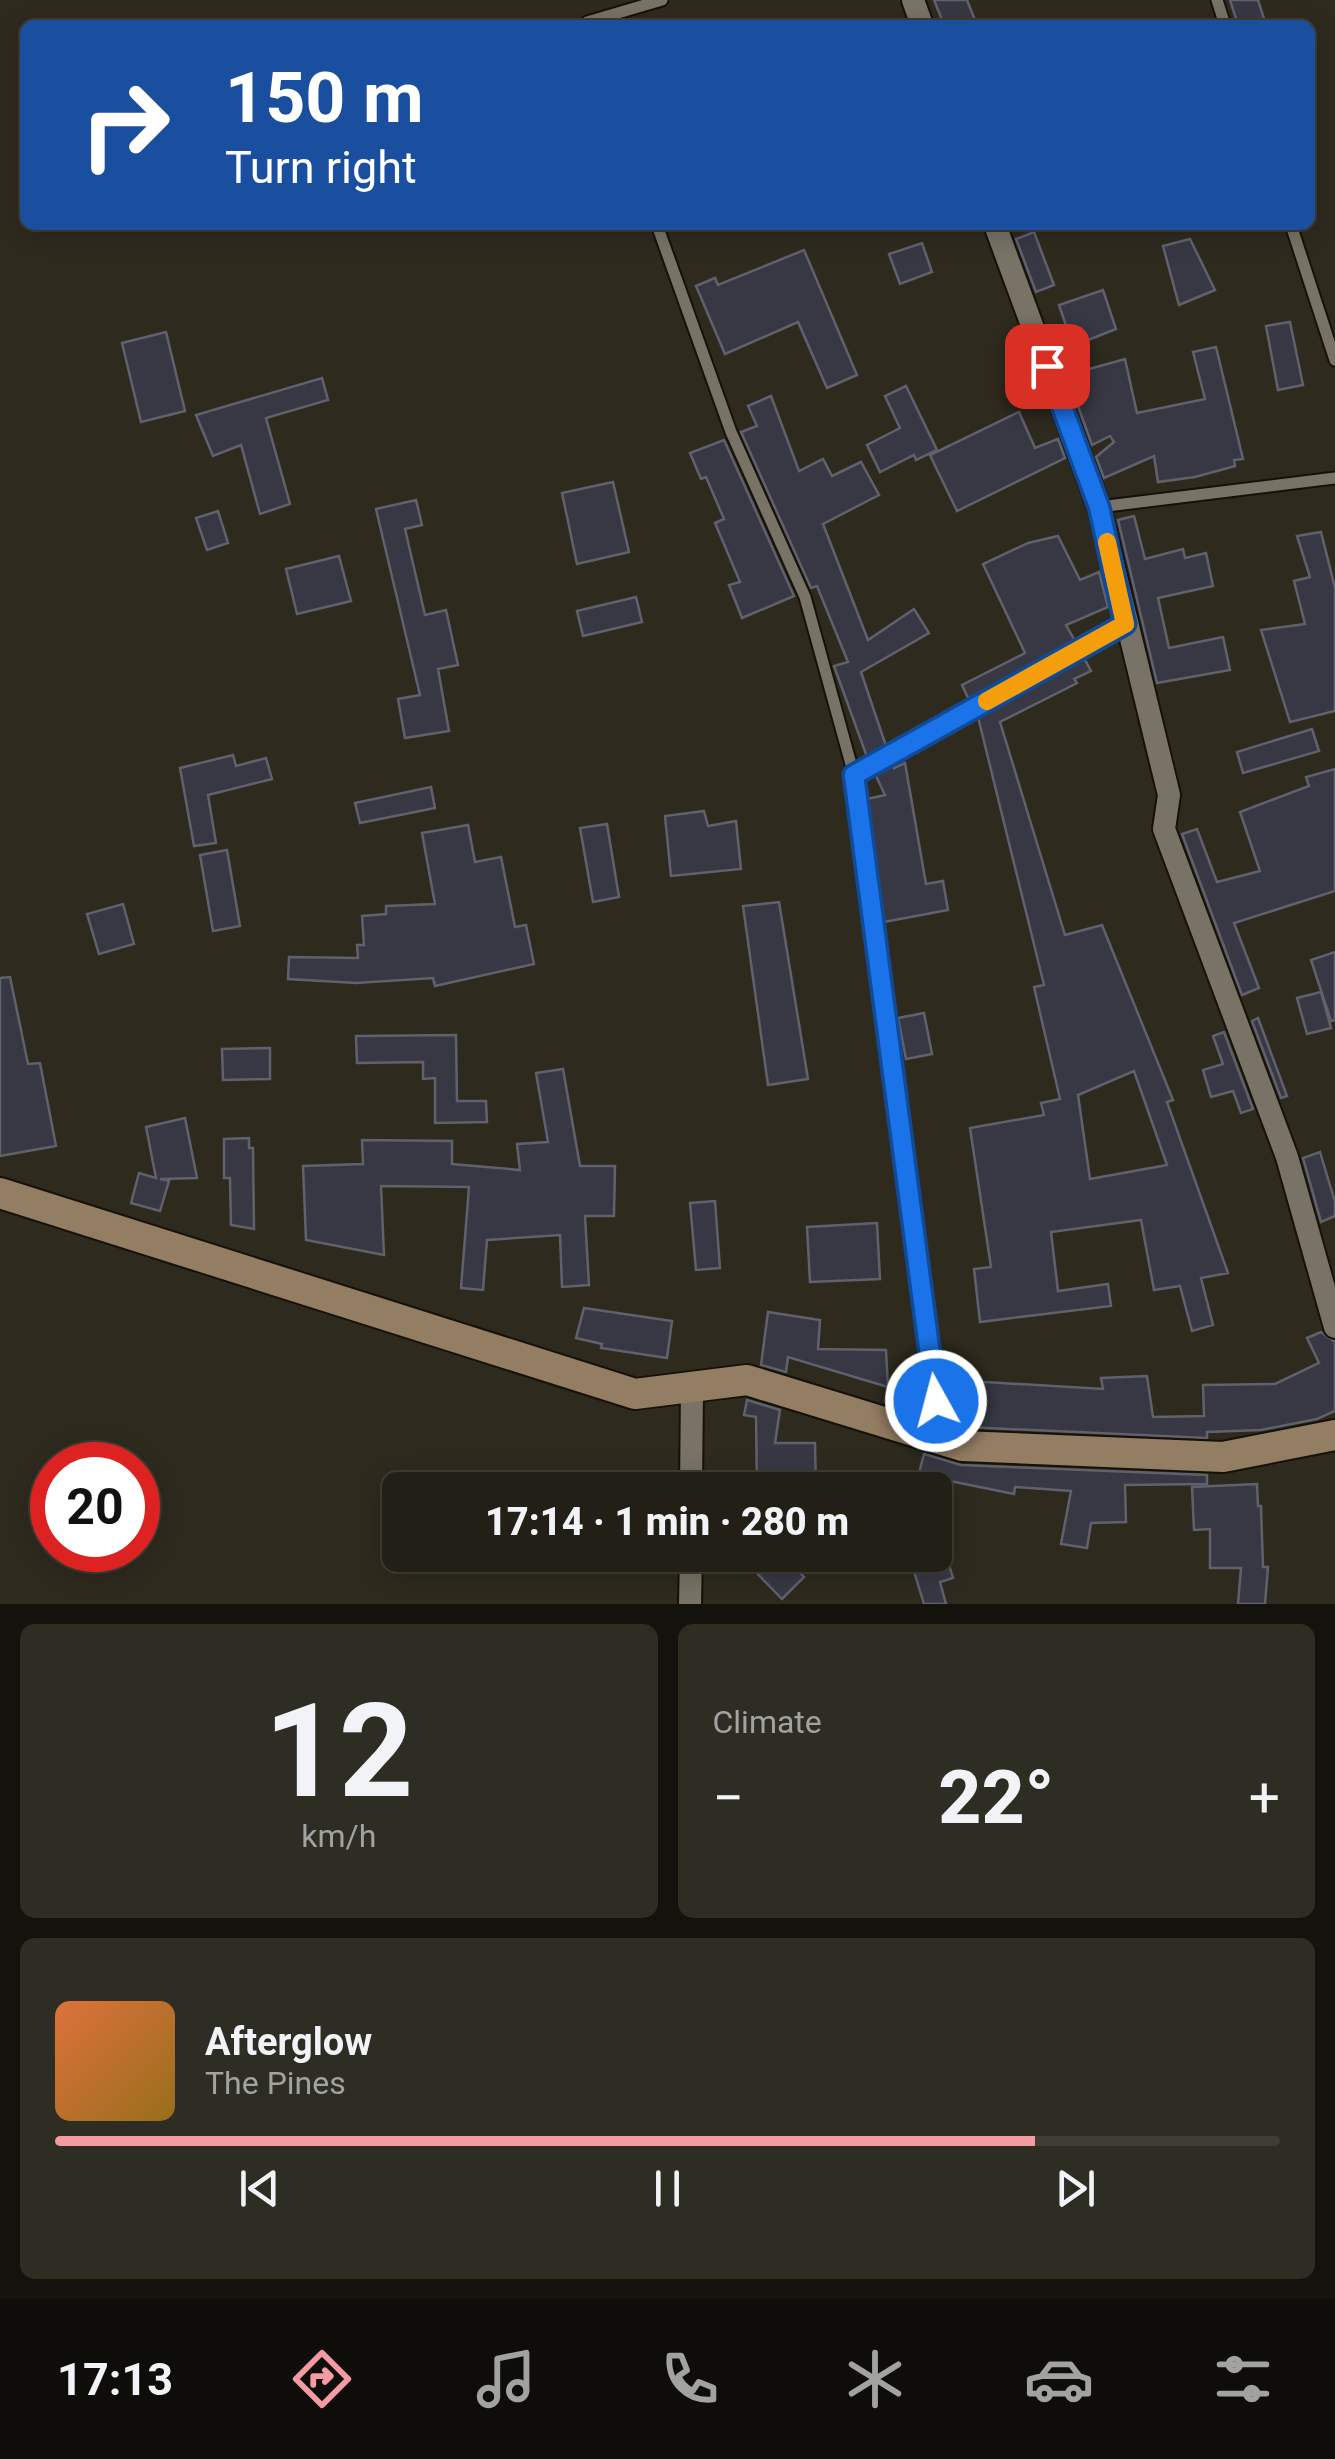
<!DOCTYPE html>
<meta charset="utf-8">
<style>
:root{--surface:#222016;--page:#2e2d23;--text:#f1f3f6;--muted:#a2a3a1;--line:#3f3e35;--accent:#f49aa1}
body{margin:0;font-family:Roboto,sans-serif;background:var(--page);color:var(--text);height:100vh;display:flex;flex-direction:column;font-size:38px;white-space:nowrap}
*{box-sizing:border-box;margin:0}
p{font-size:32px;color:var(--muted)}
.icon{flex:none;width:55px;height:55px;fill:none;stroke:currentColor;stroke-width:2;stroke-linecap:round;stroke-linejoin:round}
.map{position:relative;height:1604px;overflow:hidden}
.drawer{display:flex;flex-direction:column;gap:20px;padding:20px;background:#13120c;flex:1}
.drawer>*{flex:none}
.top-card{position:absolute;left:20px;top:20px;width:1295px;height:210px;border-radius:15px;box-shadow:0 5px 25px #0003,0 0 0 2px var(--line);background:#1a4fa0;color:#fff;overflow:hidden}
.speed{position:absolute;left:30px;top:1442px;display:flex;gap:20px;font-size:50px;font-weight:700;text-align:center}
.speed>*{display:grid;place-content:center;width:130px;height:130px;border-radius:50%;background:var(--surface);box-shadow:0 5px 25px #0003,0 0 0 2px var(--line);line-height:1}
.speed .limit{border:15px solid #d22;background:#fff;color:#111}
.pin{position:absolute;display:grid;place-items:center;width:85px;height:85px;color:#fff;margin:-42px;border-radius:20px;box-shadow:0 5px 15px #0006}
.me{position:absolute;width:110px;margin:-55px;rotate:353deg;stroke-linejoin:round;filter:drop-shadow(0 0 8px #0008)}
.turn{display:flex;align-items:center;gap:35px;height:210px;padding:0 40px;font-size:45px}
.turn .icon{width:130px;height:130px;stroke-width:2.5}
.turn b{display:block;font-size:70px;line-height:85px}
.big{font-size:75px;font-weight:800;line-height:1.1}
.drawer .card{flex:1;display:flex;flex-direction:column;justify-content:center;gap:15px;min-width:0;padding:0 35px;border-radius:15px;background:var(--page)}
.drawer .dial{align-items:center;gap:0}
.dial b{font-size:130px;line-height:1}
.song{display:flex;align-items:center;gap:30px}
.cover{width:120px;height:120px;border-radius:15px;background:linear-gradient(135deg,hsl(20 70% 55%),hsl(40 70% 35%))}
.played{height:10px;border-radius:5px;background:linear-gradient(90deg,var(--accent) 80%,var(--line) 80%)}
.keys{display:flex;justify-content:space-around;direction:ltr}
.heat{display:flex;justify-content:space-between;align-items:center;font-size:55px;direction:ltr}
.drawer .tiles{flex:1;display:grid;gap:20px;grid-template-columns:1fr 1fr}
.card:last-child{grid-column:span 2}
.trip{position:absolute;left:382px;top:1472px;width:570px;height:100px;border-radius:15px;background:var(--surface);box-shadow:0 5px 25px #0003,0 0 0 2px var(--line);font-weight:800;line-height:100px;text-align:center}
.menu{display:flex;height:160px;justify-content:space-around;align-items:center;background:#0e0d09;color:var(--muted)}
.menu .icon{width:70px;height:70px}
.menu .current{color:var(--accent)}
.menu b{font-size:45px;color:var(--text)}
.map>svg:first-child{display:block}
.building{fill:#383844;stroke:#61616e;stroke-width:2.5;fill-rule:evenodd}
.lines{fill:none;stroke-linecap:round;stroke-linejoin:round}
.lane-casing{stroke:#161208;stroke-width:15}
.street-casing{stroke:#161208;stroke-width:26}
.secondary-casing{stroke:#161208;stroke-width:34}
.lane{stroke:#787366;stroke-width:11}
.street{stroke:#787366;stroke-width:22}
.secondary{stroke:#937d63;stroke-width:30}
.route-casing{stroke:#114b97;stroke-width:25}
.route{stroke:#1a73e8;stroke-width:18}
.slow{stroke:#f59e0b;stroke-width:18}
</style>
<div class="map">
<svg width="1335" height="1604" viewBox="0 0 1335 1604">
<rect width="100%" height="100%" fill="#2e2a1e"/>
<!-- building -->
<g class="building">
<path d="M 934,0 L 967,0 L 977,25 L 944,25 Z"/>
<path d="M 1230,0 L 1258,0 L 1266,25 L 1238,25 Z"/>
<path d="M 1034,232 L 1054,285 L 1036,292 L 1016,239 Z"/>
<path d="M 1190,239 L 1215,290 L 1179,305 L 1163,246 Z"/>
<path d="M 922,243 L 932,272 L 900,284 L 889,254 Z"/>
<path d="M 804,250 L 857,375 L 827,388 L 798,322 L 725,354 L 696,286 L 715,278 L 718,285 Z"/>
<path d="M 1103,290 L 1116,329 L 1073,346 L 1059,305 Z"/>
<path d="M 1290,322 L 1303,385 L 1278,390 L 1266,326 Z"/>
<path d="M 166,332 L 185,411 L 141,422 L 122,343 Z"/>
<path d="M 1216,347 L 1243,459 L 1234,460 L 1235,466 L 1195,477 L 1158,482 L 1154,456 L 1104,478 L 1096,457 L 1114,442 L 1110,436 L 1092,445 L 1069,381 L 1083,375 L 1082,371 L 1125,359 L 1137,413 L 1205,399 L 1193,352 Z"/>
<path d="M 322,378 L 328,400 L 266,418 L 290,504 L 260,514 L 241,445 L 213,456 L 196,415 Z"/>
<path d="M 906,386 L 937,450 L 916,460 L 914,455 L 880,472 L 867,445 L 900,428 L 885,396 Z"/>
<path d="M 771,396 L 799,471 L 823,459 L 832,476 L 861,462 L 879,495 L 823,524 L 868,640 L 914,609 L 929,633 L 861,672 L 886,746 L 867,757 L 834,666 L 848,662 L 817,586 L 811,588 L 741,432 L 757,426 L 748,406 Z"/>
<path d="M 1019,412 L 1035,448 L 1058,439 L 1065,458 L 957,511 L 930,455 Z"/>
<path d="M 724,440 L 794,596 L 742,618 L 729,585 L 740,582 L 715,523 L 724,519 L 706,477 L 701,479 L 690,453 Z"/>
<path d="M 613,482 L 629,552 L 577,564 L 562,493 Z"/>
<path d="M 416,500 L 422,525 L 405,529 L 425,615 L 446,610 L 458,665 L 438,669 L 449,731 L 405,738 L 398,699 L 420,695 L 376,509 Z"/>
<path d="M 218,511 L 228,543 L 207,550 L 196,518 Z"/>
<path d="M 1134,516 L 1145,559 L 1183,549 L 1185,558 L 1206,553 L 1213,586 L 1158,598 L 1169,648 L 1223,637 L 1230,670 L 1157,683 L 1118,520 Z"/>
<path d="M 1321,532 L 1335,588 L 1335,711 L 1290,722 L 1261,630 L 1305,624 L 1294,581 L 1310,577 L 1297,536 Z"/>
<path d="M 1058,536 L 1080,580 L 1099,572 L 1108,607 L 1066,625 L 1075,641 L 969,700 L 962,685 L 1025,653 L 983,564 L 1028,543 Z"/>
<path d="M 339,556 L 351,601 L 297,614 L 286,569 Z"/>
<path d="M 636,597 L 642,622 L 583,636 L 577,611 Z"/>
<path d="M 1084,658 L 1091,671 L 1074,679 L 1077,683 L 1000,722 L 1065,935 L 1102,925 L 1173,1100 L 1167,1102 L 1228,1273 L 1201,1278 L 1213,1325 L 1192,1331 L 1180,1286 L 1154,1290 L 1141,1220 L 1051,1232 L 1058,1291 L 1108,1284 L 1111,1306 L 980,1322 L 974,1269 L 991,1267 L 970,1128 L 1044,1115 L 1041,1103 L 1060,1099 L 1034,987 L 1044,985 L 978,717 ZM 1134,1071 L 1167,1165 L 1090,1179 L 1078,1095 Z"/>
<path d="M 1312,729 L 1319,751 L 1243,773 L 1237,752 Z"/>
<path d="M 233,755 L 236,766 L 266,758 L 272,779 L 208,795 L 216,843 L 194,846 L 180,768 Z"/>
<path d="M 905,763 L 926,884 L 943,881 L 948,910 L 884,922 L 867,799 L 885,795 L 875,774 L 892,764 L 894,768 Z"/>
<path d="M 1335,769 L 1335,891 L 1234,923 L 1259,988 L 1242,995 L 1182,834 L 1197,829 L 1217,882 L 1260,871 L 1240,812 L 1309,786 L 1306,777 Z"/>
<path d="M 431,787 L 435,808 L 360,823 L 355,803 Z"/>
<path d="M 704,811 L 708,826 L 736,821 L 741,869 L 671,876 L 665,816 Z"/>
<path d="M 607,824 L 619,897 L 593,902 L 580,828 Z"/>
<path d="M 468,825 L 475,862 L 501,857 L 515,927 L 526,925 L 534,964 L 435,986 L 433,978 L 356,983 L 288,979 L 289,957 L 358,958 L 357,945 L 364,945 L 362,916 L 386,914 L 386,906 L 435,904 L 422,833 Z"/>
<path d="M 227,850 L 240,926 L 213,931 L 200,855 Z"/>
<path d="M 779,902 L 808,1079 L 768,1085 L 743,906 Z"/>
<path d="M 123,904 L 134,944 L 99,954 L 87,914 Z"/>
<path d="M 1335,952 L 1335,1020 L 1331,1021 L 1311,960 Z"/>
<path d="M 10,977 L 28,1064 L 40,1063 L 56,1146 L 0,1156 L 0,978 Z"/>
<path d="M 1321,992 L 1331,1028 L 1307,1034 L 1297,998 Z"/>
<path d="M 924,1013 L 932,1054 L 906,1059 L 898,1018 Z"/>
<path d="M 1258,1018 L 1287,1096 L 1281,1098 L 1252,1021 Z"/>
<path d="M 1224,1032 L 1253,1109 L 1241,1113 L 1233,1091 L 1211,1097 L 1203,1070 L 1223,1064 L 1213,1036 Z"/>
<path d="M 456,1035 L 457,1101 L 486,1101 L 487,1122 L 435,1123 L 435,1078 L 423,1079 L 423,1062 L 357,1063 L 356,1036 Z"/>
<path d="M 270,1048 L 270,1079 L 223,1080 L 222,1049 Z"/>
<path d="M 563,1069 L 580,1166 L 615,1166 L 614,1216 L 585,1216 L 589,1285 L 562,1287 L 560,1235 L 487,1240 L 483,1290 L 461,1288 L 469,1187 L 381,1186 L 384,1255 L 306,1240 L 303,1166 L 363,1164 L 362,1140 L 452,1141 L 452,1164 L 520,1170 L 517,1144 L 548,1142 L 536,1073 Z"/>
<path d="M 185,1118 L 197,1178 L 160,1179 L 169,1181 L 160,1211 L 131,1203 L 139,1173 L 156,1178 L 146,1127 Z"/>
<path d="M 249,1138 L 249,1148 L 253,1148 L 254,1229 L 231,1225 L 230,1178 L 224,1178 L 224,1139 Z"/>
<path d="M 1320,1152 L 1335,1202 L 1335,1216 L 1321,1222 L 1303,1158 Z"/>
<path d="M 715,1201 L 720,1268 L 696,1270 L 690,1203 Z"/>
<path d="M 877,1223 L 880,1279 L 810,1282 L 807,1227 Z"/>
<path d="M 584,1308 L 672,1321 L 667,1358 L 601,1348 L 602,1344 L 576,1338 Z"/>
<path d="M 768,1312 L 820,1320 L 818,1349 L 886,1350 L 888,1387 L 788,1357 L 786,1372 L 761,1365 Z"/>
<path d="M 1321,1332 L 1335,1342 L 1335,1411 L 1317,1419 L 1261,1430 L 1207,1432 L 1207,1438 L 965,1427 L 949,1422 L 951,1380 L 1103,1389 L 1101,1378 L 1147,1376 L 1153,1417 L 1204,1416 L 1203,1385 L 1275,1384 L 1319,1363 L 1307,1338 Z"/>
<path d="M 747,1400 L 780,1410 L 775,1443 L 815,1443 L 816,1490 L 757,1490 L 756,1417 L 744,1415 Z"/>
<path d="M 924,1454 L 961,1465 L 1207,1475 L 1207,1484 L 1125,1485 L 1126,1522 L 1091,1523 L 1087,1548 L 1061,1544 L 1071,1491 L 1015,1487 L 1014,1494 L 950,1481 L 919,1473 Z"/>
<path d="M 1257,1484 L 1258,1506 L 1261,1506 L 1263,1567 L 1268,1567 L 1265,1604 L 1238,1604 L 1241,1568 L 1210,1568 L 1210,1529 L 1194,1530 L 1192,1487 Z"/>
<path d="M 739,1555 L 783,1555 L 804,1577 L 782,1599 Z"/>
<path d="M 909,1555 L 946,1555 L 953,1578 L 940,1582 L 946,1604 L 924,1604 Z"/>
</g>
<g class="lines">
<defs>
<g id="lane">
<path d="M 1217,0 L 1225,25"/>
<path d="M 588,25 L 587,22 L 662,0"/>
<path d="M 657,225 L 731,432 L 805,597 L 854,775 L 941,1436"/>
<path d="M 1291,225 L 1335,360"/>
<path d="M 1099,507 L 1335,478"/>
<path d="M 854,775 L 1125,624"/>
</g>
<g id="street">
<path d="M 913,0 L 922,25"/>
<path d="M 995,225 L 1099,507 L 1169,795 L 1164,829 L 1287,1157 L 1335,1327"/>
<path d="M 691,1490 L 692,1387"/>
<path d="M 690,1604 L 691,1555"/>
</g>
<path id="secondary" d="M 0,1193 L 635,1394 L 747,1380 L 962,1446 L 1223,1457 L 1335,1435"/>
</defs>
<!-- lane casing -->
<use href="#lane" class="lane-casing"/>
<!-- street casing -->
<use href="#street" class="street-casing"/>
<!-- secondary casing -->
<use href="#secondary" class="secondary-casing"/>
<!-- lane -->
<use href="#lane" class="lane"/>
<!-- street -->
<use href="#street" class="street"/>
<!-- secondary -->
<use href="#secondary" class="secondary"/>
</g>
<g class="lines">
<defs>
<path id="route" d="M 936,1401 L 854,775 L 1125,624 L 1099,507 L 1047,366"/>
</defs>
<!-- route casing -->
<use href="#route" class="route-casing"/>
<!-- route -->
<use href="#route" class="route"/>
<!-- slow -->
<path class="slow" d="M 987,701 L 1125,624 L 1107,542"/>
</g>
</svg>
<div class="speed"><div class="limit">20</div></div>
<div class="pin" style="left:1047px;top:366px;background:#d93025"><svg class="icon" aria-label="arrive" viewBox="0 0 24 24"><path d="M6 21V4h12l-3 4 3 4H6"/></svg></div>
<svg class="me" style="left:936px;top:1401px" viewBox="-20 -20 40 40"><circle r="17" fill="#1a73e8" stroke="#fff" stroke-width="3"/><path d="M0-11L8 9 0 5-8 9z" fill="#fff"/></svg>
<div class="trip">17:14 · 1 min · 280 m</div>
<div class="top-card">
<div class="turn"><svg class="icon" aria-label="right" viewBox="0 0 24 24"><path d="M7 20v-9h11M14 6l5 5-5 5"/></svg><div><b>150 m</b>Turn right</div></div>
</div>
</div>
<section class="drawer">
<div class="tiles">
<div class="card dial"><b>12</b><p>km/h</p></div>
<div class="card"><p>Climate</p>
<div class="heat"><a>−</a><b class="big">22°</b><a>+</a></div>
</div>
<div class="card">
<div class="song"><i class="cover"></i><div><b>Afterglow</b><p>The Pines</p></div></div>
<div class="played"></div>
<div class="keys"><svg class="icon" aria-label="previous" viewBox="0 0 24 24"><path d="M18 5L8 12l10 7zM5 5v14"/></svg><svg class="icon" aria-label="pause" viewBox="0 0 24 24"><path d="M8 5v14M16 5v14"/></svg><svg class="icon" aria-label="next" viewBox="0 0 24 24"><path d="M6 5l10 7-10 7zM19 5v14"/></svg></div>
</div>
</div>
</section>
<nav class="menu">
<b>17:13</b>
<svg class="icon current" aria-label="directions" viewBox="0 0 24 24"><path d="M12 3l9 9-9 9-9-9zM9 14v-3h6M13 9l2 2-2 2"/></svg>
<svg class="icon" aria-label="music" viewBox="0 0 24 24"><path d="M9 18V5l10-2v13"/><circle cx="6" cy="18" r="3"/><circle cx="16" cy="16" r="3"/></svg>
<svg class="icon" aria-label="phone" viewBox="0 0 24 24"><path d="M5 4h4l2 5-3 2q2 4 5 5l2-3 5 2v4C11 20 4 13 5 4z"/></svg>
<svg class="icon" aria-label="climate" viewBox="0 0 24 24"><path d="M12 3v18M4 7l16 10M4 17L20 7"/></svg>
<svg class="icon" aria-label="car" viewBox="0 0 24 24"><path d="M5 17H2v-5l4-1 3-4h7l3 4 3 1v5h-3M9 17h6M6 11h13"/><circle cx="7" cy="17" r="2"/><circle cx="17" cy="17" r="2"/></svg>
<svg class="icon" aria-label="filters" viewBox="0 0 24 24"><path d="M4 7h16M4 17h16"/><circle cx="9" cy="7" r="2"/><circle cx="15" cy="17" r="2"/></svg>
</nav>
